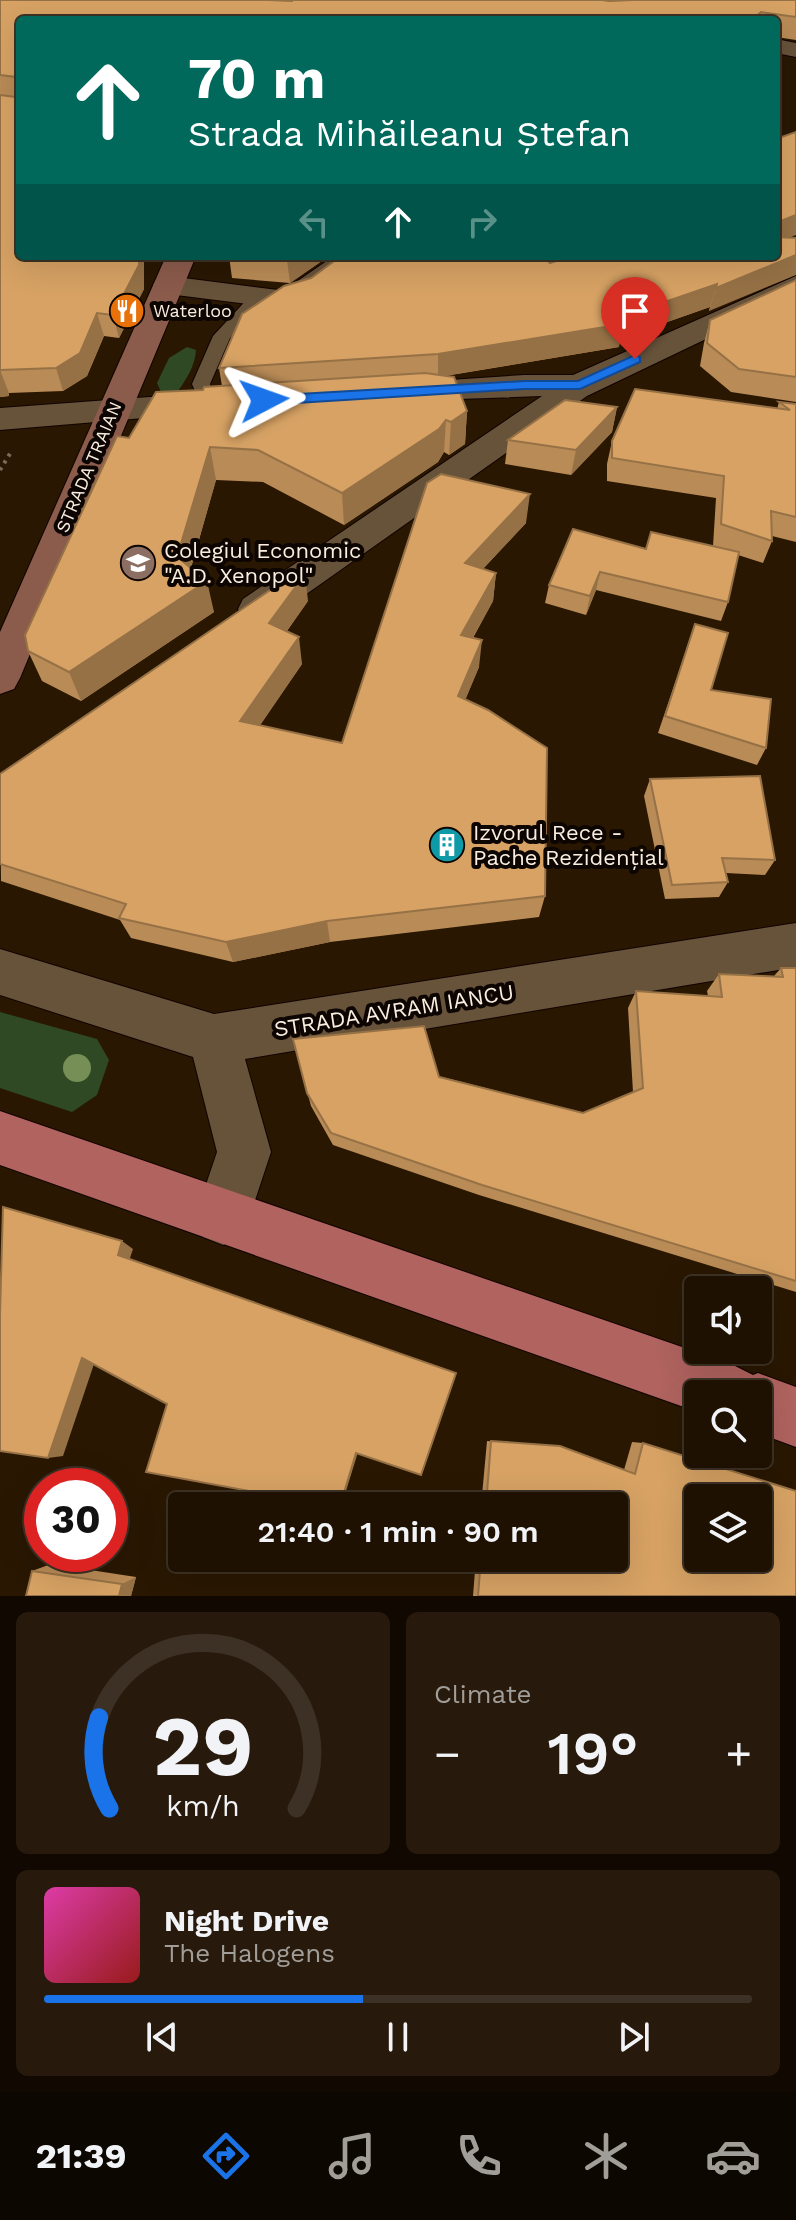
<!DOCTYPE html>
<meta charset="utf-8">
<style>
:root{--surface:#1f1102;--page:#271a0c;--text:#f1f3f6;--muted:#a19d99;--line:#3c3124;--accent:#1a73e8}
body{margin:0;font-family:"Work Sans",sans-serif;background:var(--page);color:var(--text);height:100vh;display:flex;flex-direction:column;font-size:30px;white-space:nowrap}
*{box-sizing:border-box;margin:0}
p{font-size:26px;color:var(--muted)}
.icon{flex:none;width:44px;height:44px;fill:none;stroke:currentColor;stroke-width:2;stroke-linecap:round;stroke-linejoin:round}
.map{position:relative;height:1596px;overflow:hidden}
.details{display:flex;flex-direction:column;gap:16px;padding:16px;background:#110901;flex:1}
.details>*{flex:none}
.guide{position:absolute;left:16px;top:16px;width:764px;height:244px;border-radius:8px;box-shadow:0 8px 32px #0002,0 0 0 2px var(--line);background:#00695c;color:#fff;overflow:hidden}
.controls{position:absolute;left:684px;top:1276px;display:grid;gap:16px}
.controls a{display:grid;place-items:center;width:88px;height:88px;border-radius:8px;background:var(--surface);box-shadow:0 8px 32px #0002,0 0 0 2px var(--line);font-size:40px}
.speed{position:absolute;left:24px;top:1468px;display:flex;gap:16px;font-size:40px;font-weight:700;text-align:center}
.speed>*{display:grid;place-content:center;width:104px;height:104px;border-radius:50%;background:var(--surface);box-shadow:0 8px 32px #0002,0 0 0 2px var(--line);line-height:1}
.speed .limit{border:12px solid #d22;background:#fff;color:#111}
.pin{position:absolute;display:grid;place-items:center;width:68px;height:68px;color:#fff;margin:-82px -34px;border-radius:50% 50% 50% 0;rotate:-45deg;box-shadow:0 0 8px #0007}
.pin .icon{rotate:45deg}
.me{position:absolute;width:88px;margin:-44px;rotate:86deg;stroke-linejoin:round;filter:drop-shadow(0 0 6px #0008)}
.turn{display:flex;align-items:center;gap:28px;height:168px;padding:0 40px;font-size:36px}
.turn .icon{width:104px;height:104px;stroke-width:2.5}
.turn b{display:block;font-size:56px;line-height:68px}
.lanes{display:flex;align-items:center;height:76px;padding:0 40px;background:#0003;justify-content:center;gap:40px;direction:ltr}
.lanes .off{opacity:.35}
.big{font-size:60px;font-weight:600;line-height:1.1}
.details .widget{flex:1;display:flex;flex-direction:column;justify-content:center;gap:12px;min-width:0;padding:0 28px;border-radius:12px;background:var(--page)}
.details .dial{align-items:center;gap:0}
.dial svg{height:208px;overflow:visible;fill:none;stroke:var(--line);stroke-width:7;stroke-linecap:round;text-anchor:middle}
.dial text{fill:var(--text);stroke:none}
.song{display:flex;align-items:center;gap:24px}
.cover{width:96px;height:96px;border-radius:12px;background:linear-gradient(135deg,hsl(320 70% 55%),hsl(0 70% 35%))}
.played{height:8px;border-radius:4px;background:linear-gradient(90deg,var(--accent) 45%,var(--line) 45%)}
.keys{display:flex;justify-content:space-around;direction:ltr}
.heat{display:flex;justify-content:space-between;align-items:center;font-size:44px;direction:ltr}
.details .tiles{flex:1;display:grid;gap:16px;grid-template-columns:1fr 1fr}
.widget:last-child{grid-column:span 2}
.trip{position:absolute;left:168px;top:1492px;width:460px;height:80px;border-radius:8px;background:var(--surface);box-shadow:0 8px 32px #0002,0 0 0 2px var(--line);font-weight:600;line-height:80px;text-align:center}
.dock{display:flex;height:128px;justify-content:space-around;align-items:center;background:#0c0701;color:var(--muted)}
.dock .icon{width:56px;height:56px}
.dock .active{color:var(--accent)}
.dock b{font-size:36px;color:var(--text)}
.map>svg:first-child{display:block}
.green{fill:#2f4924}
.lines{fill:none;stroke-linecap:round;stroke-linejoin:round}
.lane-casing{stroke:#110300;stroke-width:2}
.street-casing{stroke:#110300;stroke-width:2}
.secondary-casing{stroke:#110300;stroke-width:2}
.primary-casing{stroke:#110300;stroke-width:2}
.path{stroke:#7b6b59;stroke-width:4;stroke-dasharray:3 5;stroke-linecap:butt}
.lane{fill:#67523a;fill-rule:evenodd}
.street{fill:#67523a;fill-rule:evenodd}
.secondary{fill:#8b5b4c;fill-rule:evenodd}
.primary{fill:#b0635f;fill-rule:evenodd}
.tree{fill:#768f56}
.wall{fill:#b98b56}
.shaded-wall{fill:#967146}
.building{fill:#d7a264;stroke:#967146;stroke-width:2;fill-rule:evenodd}
.route{fill:#1a73e8;stroke:#114b97;stroke-width:2}
.labels{text-anchor:middle;stroke-width:8;stroke-linejoin:round;paint-order:stroke}
.far-poi-label{font-size:18px;fill:#faeee0;stroke:#0c0501;text-anchor:start}
.far-street-label{font-size:18px;fill:#faeee0;stroke:#0c0501}
.poi-label{font-size:22px;fill:#faeee0;stroke:#0c0501;text-anchor:start}
.street-label{font-size:22px;fill:#faeee0;stroke:#0c0501}
</style>
<div class="map">
<svg width="796" height="1596" viewBox="0 0 796 1596">
<rect width="100%" height="100%" fill="#291702"/>
<!-- green -->
<g class="green">
<path d="M 187,347 L 196,350 C 195,366 187,378 178,391 L 161,392 L 157,383 L 169,358 Z"/>
<path d="M 0,1012 L 97,1039 L 109,1060 L 97,1095 L 72,1112 L 0,1088 Z"/>
</g>
<g class="lines">
<defs>
<path id="lane" d="M 258,293 L 266,298 L 230,338 L 210,384 L 217,404 L 214,408 L 202,408 L 192,384 L 213,336 L 252,294 Z"/>
<g id="street">
<path d="M 776,39 L 796,43 L 796,57 L 776,53 Z"/>
<path d="M 334,256 L 369,256 L 311,299 L 279,308 L 168,294 L 157,291 L 153,285 L 157,279 L 168,276 L 278,290 L 289,287 Z"/>
<path d="M 796,276 L 796,296 L 587,396 L 271,619 L 257,624 L 243,619 L 238,609 L 243,599 L 542,396 L 401,401 L 389,398 L 385,391 L 389,384 L 524,375 L 573,375 Z"/>
<path d="M 204,393 L 216,396 L 221,404 L 216,412 L 0,430 L 0,408 Z"/>
<path d="M 796,923 L 796,967 L 245,1059 L 271,1152 L 243,1237 L 223,1245 L 203,1237 L 195,1217 L 217,1152 L 193,1057 L 0,995 L 0,949 L 214,1014 Z"/>
</g>
<path id="secondary" d="M 166,256 L 196,256 L 20,678 L 14,689 L 0,694 L 0,632 Z"/>
<path id="primary" d="M 0,1111 L 731,1364 L 753,1375 L 758,1373 L 796,1387 L 796,1447 L 758,1433 L 758,1394 L 698,1394 L 698,1412 L 0,1165 Z"/>
</defs>
<!-- lane casing -->
<use href="#lane" class="lane-casing"/>
<!-- street casing -->
<use href="#street" class="street-casing"/>
<!-- secondary casing -->
<use href="#secondary" class="secondary-casing"/>
<!-- primary casing -->
<use href="#primary" class="primary-casing"/>
<!-- path -->
<path class="path" d="M 0,470 L 11,452"/>
<!-- lane -->
<use href="#lane" class="lane"/>
<!-- street -->
<use href="#street" class="street"/>
<!-- secondary -->
<use href="#secondary" class="secondary"/>
<!-- primary -->
<use href="#primary" class="primary"/>
</g>
<!-- trees -->
<circle class="tree" cx="77" cy="1068" r="14"/>
<!-- wall -->
<g class="wall">
<path d="M 0,0 L 272,0 L 292,1 L 293,0 L 796,0 L 796,40 L 776,37 L 776,20 L 20,20 L 144,289 L 119,338 L 104,336 L 87,376 L 63,391 L 9,393 L 9,396 L 0,397 Z"/>
<path d="M 789,238 L 709,311 L 710,307 L 653,327 L 651,325 L 650,328 L 620,339 L 619,347 L 445,376 L 467,411 L 465,444 L 449,455 L 444,452 L 438,462 L 344,525 L 263,482 L 216,480 L 191,568 L 214,612 L 81,701 L 42,681 L 28,651 L 129,438 L 203,390 L 222,386 L 219,368 L 311,278 L 550,263 Z"/>
<path d="M 229,256 L 329,256 L 290,283 L 232,278 Z"/>
<path d="M 796,280 L 796,402 L 731,392 L 700,366 L 704,343 L 710,320 Z"/>
<path d="M 779,402 L 796,404 L 796,542 L 772,536 L 772,541 L 763,563 L 738,555 L 728,602 L 721,621 L 596,590 L 586,615 L 545,603 L 549,585 L 646,549 L 713,546 L 716,498 L 607,481 L 607,464 L 612,441 L 777,409 Z"/>
<path d="M 617,407 L 612,432 L 571,475 L 505,464 L 508,440 Z"/>
<path d="M 427,483 L 526,523 L 483,569 L 496,573 L 493,601 L 473,638 L 479,667 L 465,700 L 545,896 L 539,917 L 330,942 L 233,962 L 131,938 L 120,920 L 1,881 L 0,774 L 308,601 L 287,631 L 302,664 L 260,725 L 342,743 Z"/>
<path d="M 695,624 L 711,690 L 766,748 L 757,765 L 658,733 Z"/>
<path d="M 650,779 L 775,860 L 765,875 L 726,873 L 728,882 L 719,897 L 665,899 L 644,796 Z"/>
<path d="M 781,968 L 796,968 L 796,1292 L 479,1195 L 333,1145 L 311,1106 L 293,1039 L 583,1113 L 633,1092 L 628,1008 L 636,991 L 708,996 L 707,991 L 719,974 L 774,976 Z"/>
<path d="M 487,1441 L 560,1446 L 624,1470 L 632,1442 L 643,1443 L 796,1596 L 473,1596 L 476,1558 L 614,1558 L 614,1506 L 481,1506 Z"/>
<path d="M 51,1564 L 136,1577 L 131,1596 L 26,1596 L 32,1571 Z"/>
</g>
<!-- shaded-wall -->
<g class="shaded-wall">
<path d="M 761,12 L 759,20 L 752,20 Z"/>
<path d="M 796,215 L 796,235 L 776,243 L 776,223 Z"/>
<path d="M 796,255 L 796,275 L 709,311 L 716,288 Z"/>
<path d="M 139,256 L 144,256 L 144,289 L 119,338 L 113,315 Z"/>
<path d="M 293,256 L 329,256 L 290,283 L 287,260 Z"/>
<path d="M 717,284 L 710,307 L 653,327 L 659,304 Z"/>
<path d="M 655,305 L 650,328 L 620,339 L 619,347 L 438,377 L 438,354 L 618,318 Z"/>
<path d="M 97,313 L 104,336 L 87,376 L 63,391 L 56,368 Z"/>
<path d="M 0,370 L 9,393 L 9,396 L 0,397 Z"/>
<path d="M 617,407 L 612,432 L 571,475 L 576,450 Z"/>
<path d="M 467,411 L 465,444 L 449,455 L 451,422 Z"/>
<path d="M 446,420 L 444,452 L 438,462 L 344,525 L 342,493 Z"/>
<path d="M 210,447 L 216,480 L 185,588 L 177,557 Z"/>
<path d="M 530,494 L 526,523 L 462,591 L 465,563 Z"/>
<path d="M 600,572 L 596,590 L 586,615 L 590,596 Z"/>
<path d="M 496,573 L 493,601 L 459,662 L 461,635 Z"/>
<path d="M 305,574 L 308,601 L 273,650 L 269,623 Z"/>
<path d="M 207,581 L 214,612 L 81,701 L 69,672 Z"/>
<path d="M 299,637 L 302,664 L 246,746 L 240,721 Z"/>
<path d="M 482,640 L 479,667 L 456,722 L 458,696 Z"/>
<path d="M 327,921 L 330,942 L 233,962 L 226,942 Z"/>
<path d="M 122,1241 L 133,1249 L 129,1261 L 118,1255 Z"/>
<path d="M 82,1358 L 95,1361 L 63,1456 L 48,1458 Z"/>
<path d="M 358,1452 L 342,1504 L 340,1506 L 356,1453 Z"/>
<path d="M 136,1577 L 131,1596 L 119,1596 L 122,1584 Z"/>
</g>
<!-- building -->
<g class="building">
<path d="M 0,0 L 268,0 L 292,1 L 293,0 L 602,0 L 609,1 L 633,0 L 796,0 L 796,17 L 761,12 L 752,20 L 20,20 L 20,256 L 139,256 L 139,265 L 113,315 L 97,313 L 80,353 L 56,368 L 0,370 L 0,372 L 0,95 L 16,97 L 16,77 L 0,75 Z"/>
<path d="M 796,132 L 796,215 L 776,223 L 776,139 Z"/>
<path d="M 776,237 L 796,238 L 796,255 L 716,288 L 717,284 L 659,304 L 656,302 L 655,305 L 618,318 L 623,324 L 438,354 L 219,368 L 242,314 L 284,286 L 311,278 L 341,256 L 543,256 L 550,263 L 571,256 L 776,256 Z"/>
<path d="M 243,256 L 293,256 L 287,260 Z"/>
<path d="M 796,280 L 796,377 L 739,369 L 707,343 L 710,320 Z"/>
<path d="M 425,373 L 454,377 L 467,411 L 451,422 L 446,420 L 439,429 L 342,493 L 258,450 L 210,447 L 177,557 L 207,581 L 69,672 L 28,651 L 25,635 L 117,436 L 129,438 L 156,392 L 203,390 L 204,387 Z"/>
<path d="M 635,389 L 790,410 L 779,402 L 796,404 L 796,517 L 771,511 L 772,541 L 721,524 L 724,476 L 612,458 L 612,441 Z"/>
<path d="M 565,400 L 617,407 L 576,450 L 508,440 Z"/>
<path d="M 441,474 L 530,494 L 465,563 L 496,573 L 461,635 L 482,640 L 458,696 L 488,710 L 547,748 L 545,896 L 327,921 L 226,942 L 119,918 L 126,904 L 0,864 L 0,774 L 301,569 L 305,574 L 269,623 L 299,637 L 240,721 L 342,743 L 427,483 Z"/>
<path d="M 573,529 L 646,549 L 651,532 L 739,552 L 728,602 L 600,572 L 590,596 L 549,585 Z"/>
<path d="M 695,624 L 728,633 L 711,690 L 771,699 L 766,748 L 665,716 Z"/>
<path d="M 760,776 L 775,860 L 722,858 L 728,882 L 672,885 L 650,779 Z"/>
<path d="M 781,968 L 796,968 L 796,1281 L 482,1185 L 331,1133 L 307,1093 L 293,1039 L 424,1026 L 439,1077 L 583,1113 L 643,1088 L 636,991 L 722,997 L 719,974 L 783,977 Z"/>
<path d="M 3,1207 L 122,1241 L 118,1255 L 456,1373 L 421,1475 L 356,1453 L 340,1506 L 330,1506 L 146,1472 L 167,1404 L 82,1358 L 48,1458 L 0,1451 L 0,1314 Z"/>
<path d="M 491,1441 L 560,1446 L 635,1474 L 643,1443 L 796,1491 L 796,1596 L 478,1596 L 481,1558 L 614,1558 L 614,1506 L 486,1506 ZM 698,1498 L 758,1498 L 758,1558 L 698,1558 Z"/>
<path d="M 32,1571 L 122,1584 L 119,1596 L 26,1596 Z"/>
</g>
<!-- route -->
<path class="route" d="M 635,355 L 640,357 L 640,362 L 580,389 L 524,389 L 264,405 L 257,400 L 264,396 L 524,381 L 578,381 Z"/>
<!-- icons -->
<defs>
<symbol id="restaurant-disc" viewBox="-11 -11 22 22"><circle r="9.5" fill="#e8710a" stroke="#0c0501"/><path d="M-5-6h1v4h1v-4h1v4h1v-4h1v5L-1.5 .5V6h-2V.5L-5-1ZM5-6V6H3V1.5H1.5Q1.5-4 5-6Z" fill="#fff"/></symbol>
<symbol id="school-disc" viewBox="-11 -11 22 22"><circle r="9.5" fill="#8d6e63" stroke="#0c0501"/><path d="M0-5L7-2L0 1L-7-2ZM-4 1L0 2.5L4 1V4Q0 6-4 4Z" fill="#fff"/></symbol>
<symbol id="building-disc" viewBox="-11 -11 22 22"><circle r="9.5" fill="#0f9aa8" stroke="#0c0501"/><path d="M-4-6H4V6H1V3H-1V6H-4ZM-2.5-4.3h1.7v1.8h-1.7ZM.8-4.3h1.7v1.8H.8ZM-2.5-1h1.7V.8h-1.7ZM.8-1h1.7V.8H.8Z" fill="#fff"/></symbol>
</defs>
<g fill-rule="evenodd">
<use href="#restaurant-disc" x="107" y="291" width="40" height="40"/>
<use href="#school-disc" x="118" y="543" width="40" height="40"/>
<use href="#building-disc" x="427" y="825" width="40" height="40"/>
</g>
<g class="labels">
<!-- far-poi labels -->
<g class="far-poi-label">
<text x="153" y="317">Waterloo</text>
</g>
<!-- far-street labels -->
<g class="far-street-label">
<text transform="translate(89 467) rotate(-67)" y="6">STRADA TRAIAN</text>
</g>
<!-- poi labels -->
<g class="poi-label">
<text x="164" y="558">Colegiul Economic<tspan x="164" dy="25">"A.D. Xenopol"</tspan></text>
<text x="473" y="840">Izvorul Rece -<tspan x="473" dy="25">Pache Rezidențial</tspan></text>
</g>
<!-- street labels -->
<g class="street-label">
<text transform="translate(394 1010) rotate(-9)" y="8">STRADA AVRAM IANCU</text>
</g>
</g>
</svg>
<div class="controls">
<a><svg class="icon" aria-label="sound" viewBox="0 0 24 24"><path d="M4 9h4l5-4v14l-5-4H4zM17 9q2 3 0 6"/></svg></a>
<a><svg class="icon" aria-label="search" viewBox="0 0 24 24"><circle cx="10" cy="10" r="6"/><path d="M15 15l6 6"/></svg></a>
<a><svg class="icon" aria-label="layers" viewBox="0 0 24 24"><path d="M12 4l9 5-9 5-9-5zM3 14l9 5 9-5"/></svg></a>
</div>
<div class="speed"><div class="limit">30</div></div>
<div class="pin" style="left:635px;top:359px;background:#d93025"><svg class="icon" aria-label="arrive" viewBox="0 0 24 24"><path d="M6 21V4h12l-3 4 3 4H6"/></svg></div>
<svg class="me" style="left:264px;top:400px" viewBox="-20 -20 40 40"><path d="M0-17L14 15 0 8-14 15z" fill="#1a73e8" stroke="#fff" stroke-width="4"/></svg>
<div class="trip">21:40 · 1 min · 90 m</div>
<div class="guide">
<div class="turn"><svg class="icon" aria-label="ahead" viewBox="0 0 24 24"><path d="M12 20V5M6 11l6-6 6 6"/></svg><div><b>70 m</b>Strada Mihăileanu Ștefan</div></div>
<div class="lanes"><svg class="icon off" aria-label="left" viewBox="0 0 24 24"><path d="M17 20v-9H6M10 6l-5 5 5 5"/></svg><svg class="icon" aria-label="ahead" viewBox="0 0 24 24"><path d="M12 20V5M6 11l6-6 6 6"/></svg><svg class="icon off" aria-label="right" viewBox="0 0 24 24"><path d="M7 20v-9h11M14 6l5 5-5 5"/></svg></div>
</div>
</div>
<section class="details">
<div class="tiles">
<div class="widget dial"><svg viewBox="0 0 100 80">
<path d="M14 69A42 42 0 1 1 86 69"/>
<path d="M14 69A42 42 0 0 1 10 34" stroke="#1a73e8"/>
<text x="50" y="56" font-size="32" font-weight="700">29</text>
<text x="50" y="72" font-size="11">km/h</text>
</svg></div>
<div class="widget"><p>Climate</p>
<div class="heat"><a>−</a><b class="big">19°</b><a>+</a></div>
</div>
<div class="widget">
<div class="song"><i class="cover"></i><div><b>Night Drive</b><p>The Halogens</p></div></div>
<div class="played"></div>
<div class="keys"><svg class="icon" aria-label="previous" viewBox="0 0 24 24"><path d="M18 5L8 12l10 7zM5 5v14"/></svg><svg class="icon" aria-label="pause" viewBox="0 0 24 24"><path d="M8 5v14M16 5v14"/></svg><svg class="icon" aria-label="next" viewBox="0 0 24 24"><path d="M6 5l10 7-10 7zM19 5v14"/></svg></div>
</div>
</div>
</section>
<nav class="dock">
<b>21:39</b>
<svg class="icon active" aria-label="directions" viewBox="0 0 24 24"><path d="M12 3l9 9-9 9-9-9zM9 14v-3h6M13 9l2 2-2 2"/></svg>
<svg class="icon" aria-label="music" viewBox="0 0 24 24"><path d="M9 18V5l10-2v13"/><circle cx="6" cy="18" r="3"/><circle cx="16" cy="16" r="3"/></svg>
<svg class="icon" aria-label="phone" viewBox="0 0 24 24"><path d="M5 4h4l2 5-3 2q2 4 5 5l2-3 5 2v4C11 20 4 13 5 4z"/></svg>
<svg class="icon" aria-label="climate" viewBox="0 0 24 24"><path d="M12 3v18M4 7l16 10M4 17L20 7"/></svg>
<svg class="icon" aria-label="car" viewBox="0 0 24 24"><path d="M5 17H2v-5l4-1 3-4h7l3 4 3 1v5h-3M9 17h6M6 11h13"/><circle cx="7" cy="17" r="2"/><circle cx="17" cy="17" r="2"/></svg>
</nav>
